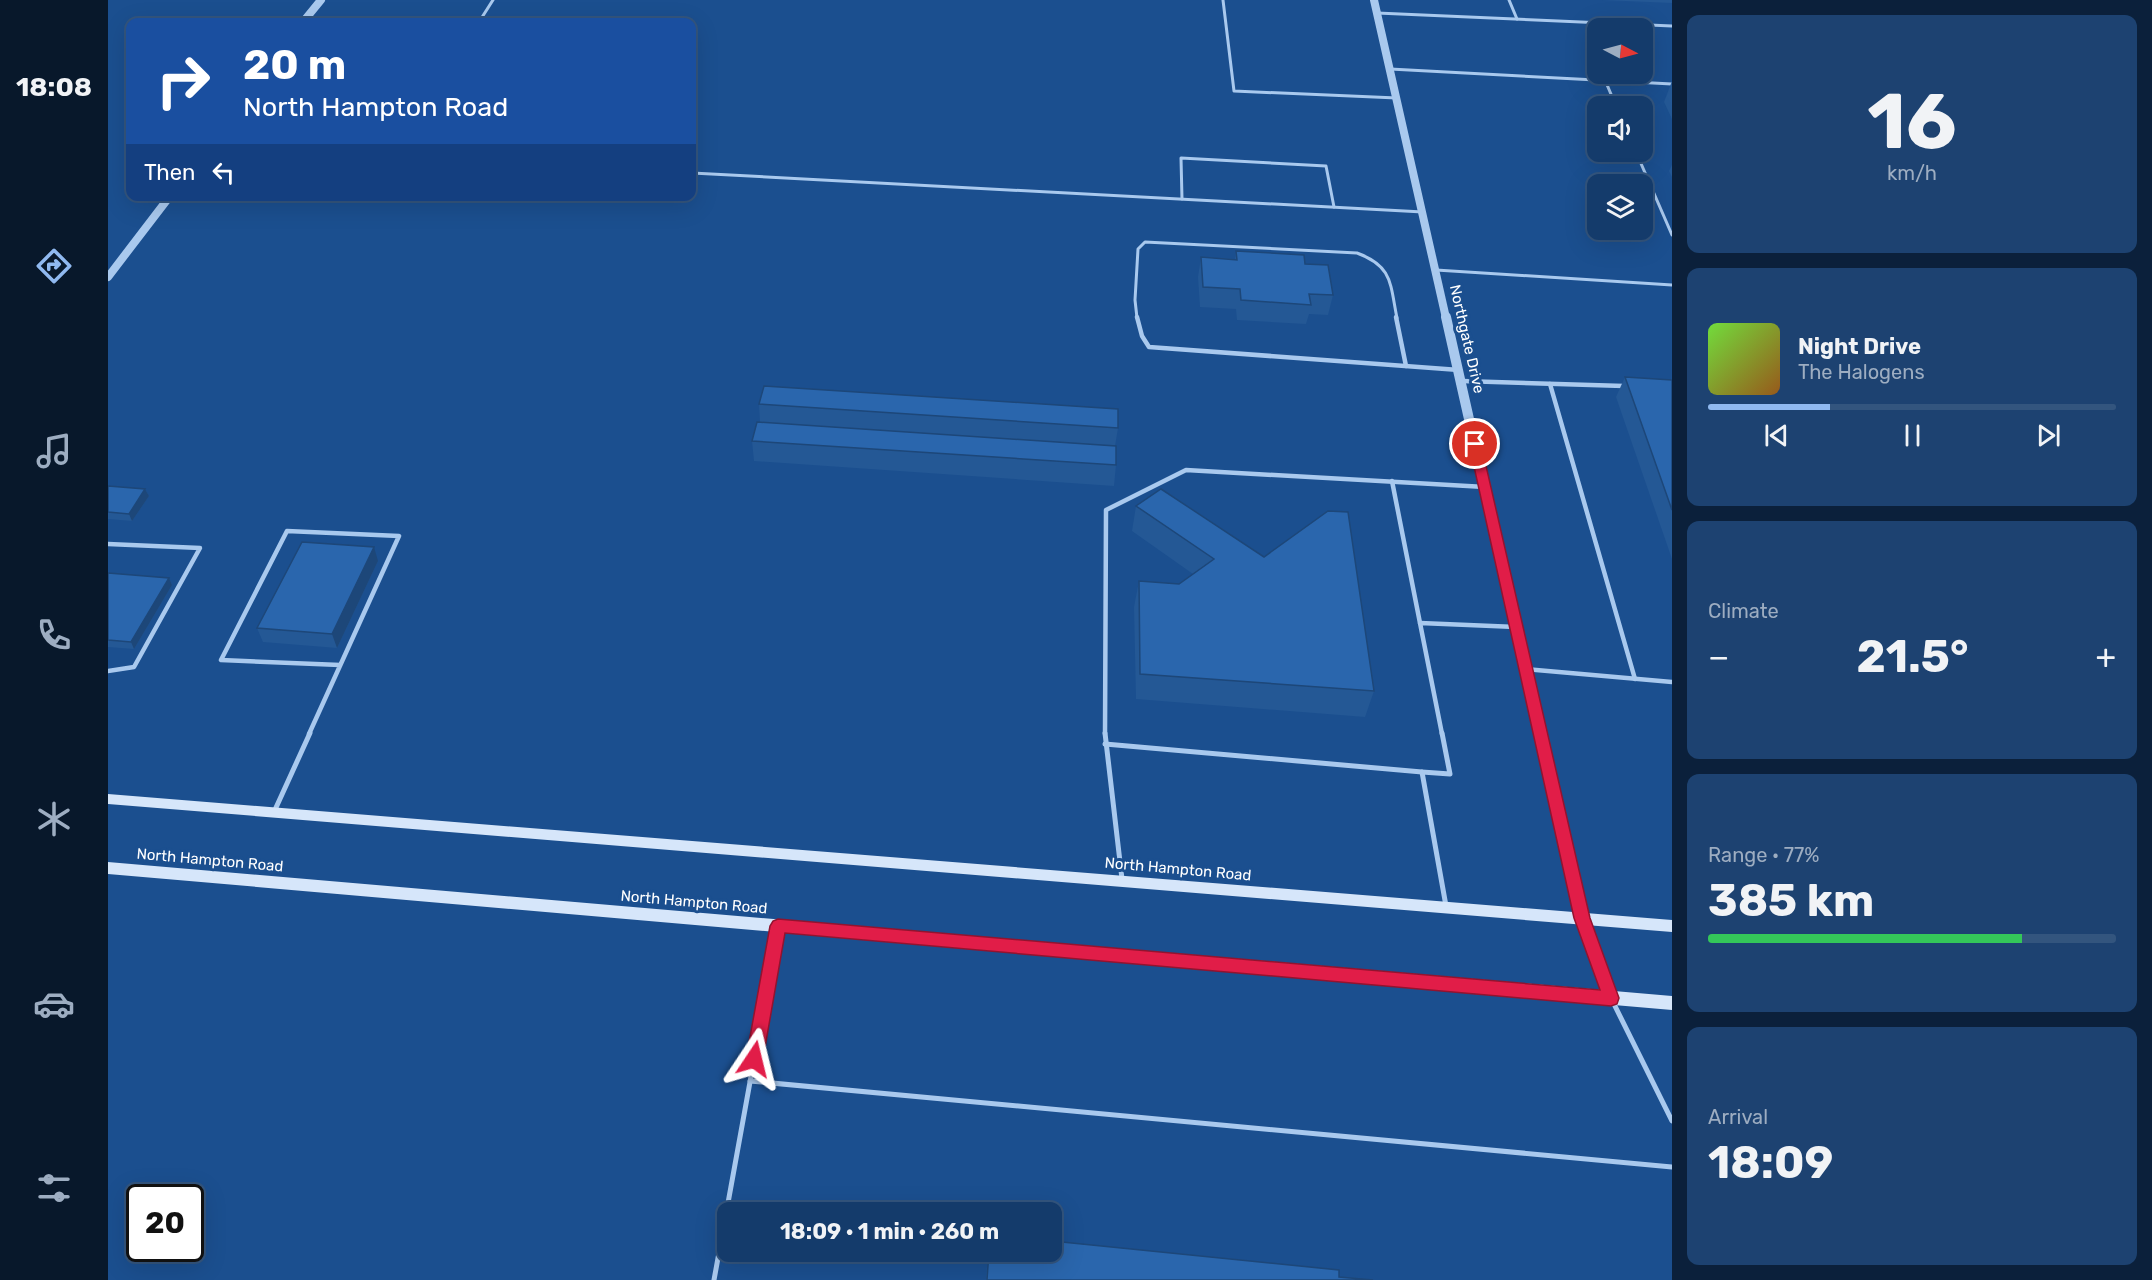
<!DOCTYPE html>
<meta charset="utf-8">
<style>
:root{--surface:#143b6b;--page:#1d4271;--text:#f1f3f6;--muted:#9dadc1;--line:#33557e;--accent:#90b9f0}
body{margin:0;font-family:Rubik,sans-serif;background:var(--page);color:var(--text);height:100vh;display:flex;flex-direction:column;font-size:22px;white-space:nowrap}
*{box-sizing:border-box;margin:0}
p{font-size:20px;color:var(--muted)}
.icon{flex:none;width:33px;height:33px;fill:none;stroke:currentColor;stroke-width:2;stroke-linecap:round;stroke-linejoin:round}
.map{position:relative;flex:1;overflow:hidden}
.drawer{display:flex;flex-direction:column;gap:15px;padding:15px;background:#0b203b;width:480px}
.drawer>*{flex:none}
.hud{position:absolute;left:18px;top:18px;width:570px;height:183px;border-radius:12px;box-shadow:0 6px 24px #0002,0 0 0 2px var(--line);background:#1a4fa0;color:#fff;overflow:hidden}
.needle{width:39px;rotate:96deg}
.controls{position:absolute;left:1479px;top:18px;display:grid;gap:12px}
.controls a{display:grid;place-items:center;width:66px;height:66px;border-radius:12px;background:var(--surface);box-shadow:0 6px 24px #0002,0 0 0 2px var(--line);font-size:30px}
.speed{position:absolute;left:18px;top:1184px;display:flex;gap:12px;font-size:30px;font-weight:700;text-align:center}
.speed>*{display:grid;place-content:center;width:78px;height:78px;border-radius:50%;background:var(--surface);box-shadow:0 6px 24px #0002,0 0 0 2px var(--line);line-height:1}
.speed .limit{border:3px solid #111;border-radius:9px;background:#fff;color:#111}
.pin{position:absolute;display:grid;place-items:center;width:51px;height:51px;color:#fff;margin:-26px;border:3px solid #fff;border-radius:50%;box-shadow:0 2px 6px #0007}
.me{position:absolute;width:66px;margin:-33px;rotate:10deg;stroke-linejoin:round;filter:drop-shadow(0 0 4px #0008)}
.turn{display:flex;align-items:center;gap:21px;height:126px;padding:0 18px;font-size:27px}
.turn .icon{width:78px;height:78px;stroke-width:2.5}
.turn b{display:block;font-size:42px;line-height:51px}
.then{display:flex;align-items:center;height:57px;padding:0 18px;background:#0003;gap:12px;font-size:22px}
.big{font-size:45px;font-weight:700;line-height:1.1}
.drawer .card{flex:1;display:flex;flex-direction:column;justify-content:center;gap:9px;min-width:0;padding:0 21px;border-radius:12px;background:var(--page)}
.drawer .dial{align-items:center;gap:0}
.dial b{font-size:78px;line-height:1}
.song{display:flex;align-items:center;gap:18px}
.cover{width:72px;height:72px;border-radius:9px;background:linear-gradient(135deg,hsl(100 70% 55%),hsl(30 70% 35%))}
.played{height:6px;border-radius:3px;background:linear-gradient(90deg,var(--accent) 30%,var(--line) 30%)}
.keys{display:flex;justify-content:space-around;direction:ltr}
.heat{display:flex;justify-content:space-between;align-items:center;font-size:33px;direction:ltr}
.charge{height:9px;border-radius:4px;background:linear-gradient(90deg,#34c759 77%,var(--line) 0)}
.trip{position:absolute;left:609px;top:1202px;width:345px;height:60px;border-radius:12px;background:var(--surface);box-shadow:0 6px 24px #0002,0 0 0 2px var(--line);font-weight:700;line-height:60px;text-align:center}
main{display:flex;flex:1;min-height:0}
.tabs{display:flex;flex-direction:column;width:108px;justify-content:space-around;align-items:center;background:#08182b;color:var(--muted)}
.tabs .icon{width:42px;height:42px}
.tabs .selected{color:var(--accent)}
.tabs b{font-size:27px;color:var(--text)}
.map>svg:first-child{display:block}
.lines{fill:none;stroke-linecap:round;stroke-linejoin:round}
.service-far2{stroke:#a9c9ee;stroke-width:3}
.service-far1{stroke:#a9c9ee;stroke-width:4.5}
.service{stroke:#a9c9ee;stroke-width:5}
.tertiary-far2{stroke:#a9c9ee;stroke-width:8}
.tertiary-far1{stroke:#a9c9ee;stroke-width:10}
.tertiary{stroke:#a9c9ee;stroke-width:13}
.secondary{fill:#d6e6fa;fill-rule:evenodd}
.wall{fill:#245895}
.shaded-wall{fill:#1d4779}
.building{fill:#2a66ad;stroke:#1d4779;stroke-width:1.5}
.route{fill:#e11d48;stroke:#92132f;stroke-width:1.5}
.labels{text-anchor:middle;stroke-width:6;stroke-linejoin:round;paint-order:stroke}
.street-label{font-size:15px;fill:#fff;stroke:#1b4f8f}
</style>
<main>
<nav class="tabs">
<b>18:08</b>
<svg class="icon selected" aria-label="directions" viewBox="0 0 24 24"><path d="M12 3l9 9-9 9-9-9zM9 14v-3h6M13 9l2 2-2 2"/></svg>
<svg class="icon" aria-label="music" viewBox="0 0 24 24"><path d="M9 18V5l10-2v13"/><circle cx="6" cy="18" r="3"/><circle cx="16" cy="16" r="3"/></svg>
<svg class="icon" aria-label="phone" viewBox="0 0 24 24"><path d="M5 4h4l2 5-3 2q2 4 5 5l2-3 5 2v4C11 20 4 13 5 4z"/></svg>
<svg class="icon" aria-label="climate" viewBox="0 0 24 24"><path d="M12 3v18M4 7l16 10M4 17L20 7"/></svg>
<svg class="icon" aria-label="car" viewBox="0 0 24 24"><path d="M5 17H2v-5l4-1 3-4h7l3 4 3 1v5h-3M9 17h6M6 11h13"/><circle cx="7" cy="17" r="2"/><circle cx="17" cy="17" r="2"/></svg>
<svg class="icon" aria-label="filters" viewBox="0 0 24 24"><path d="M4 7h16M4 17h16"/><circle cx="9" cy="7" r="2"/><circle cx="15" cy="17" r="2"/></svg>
</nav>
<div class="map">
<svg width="1564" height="1280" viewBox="0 0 1564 1280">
<rect width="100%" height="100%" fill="#1b4f8f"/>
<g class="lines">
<!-- service-far2 -->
<g class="service-far2">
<path d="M 1115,0 L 1126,91 L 1289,98"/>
<path d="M 1401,0 L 1409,19"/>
<path d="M 1269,13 L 1564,26"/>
<path d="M 371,22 L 385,0"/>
<path d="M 1282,69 L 1564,84"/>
<path d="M 1497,80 L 1508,106"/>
<path d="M 1528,152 L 1564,235"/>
<path d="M 584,173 L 1315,212"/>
<path d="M 1074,199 L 1073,158 L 1218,166 L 1226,207"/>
<path d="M 1328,270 L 1564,285"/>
<path d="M 1029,318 L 1027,300 L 1030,249 L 1037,242 L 1249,253 C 1285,266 1282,284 1289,318"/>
</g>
<!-- service-far1 -->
<g class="service-far1">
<path d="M 1029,317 L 1034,336 L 1041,347 L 1351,370"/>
<path d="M 1288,317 L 1298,366"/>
<path d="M 1354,381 L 1516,386"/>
<path d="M 1442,384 L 1527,679"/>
<path d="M 1284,481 L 1312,623"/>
<path d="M 0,544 L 92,548 L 26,667 L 0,671"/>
<path d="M 1417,669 L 1564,682"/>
<path d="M 201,734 L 291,536 L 179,531 L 113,660 L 232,665"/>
<path d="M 997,734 L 998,510 L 1078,470 L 1377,487"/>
<path d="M 1334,734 L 1312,623 L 1408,627"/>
</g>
<!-- service -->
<g class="service">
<path d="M 997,733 L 1014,879"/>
<path d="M 1334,733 L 1342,774 L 1314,772 L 1338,906"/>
<path d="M 997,744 L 1314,772"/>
<path d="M 166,812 L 202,733"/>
<path d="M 1504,1000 L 1564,1121"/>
<path d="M 642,1081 L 1564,1167"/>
<path d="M 606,1280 L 670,928"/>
</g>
<!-- tertiary-far2 -->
<g class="tertiary-far2">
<path d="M 1266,0 L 1338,318"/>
<path d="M 195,22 L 213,0"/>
<path d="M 0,277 L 62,196"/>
</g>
<!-- tertiary-far1 -->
<path class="tertiary-far1" d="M 1338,317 L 1432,734"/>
<!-- tertiary -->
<path class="tertiary" d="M 1432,733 L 1474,918 L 1503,998"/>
<!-- secondary -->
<g class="secondary">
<path d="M 0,794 L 1564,920 L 1564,932 L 0,804 Z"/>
<path d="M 0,862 L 1564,996 L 1564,1010 L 0,874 Z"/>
</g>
</g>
<!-- wall -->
<g class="wall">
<path d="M 1494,0 L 1564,0 L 1564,3 Z"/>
<path d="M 1564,81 L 1564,119 L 1556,102 Z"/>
<path d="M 1564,165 L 1564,177 L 1561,171 Z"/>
<path d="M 1128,251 L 1197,264 L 1225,295 L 1220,315 L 1201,314 L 1198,324 L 1129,320 L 1128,309 L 1092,307 L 1090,277 L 1093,257 L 1127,259 Z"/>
<path d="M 1517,377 L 1564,380 L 1564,559 L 1508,397 Z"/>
<path d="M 651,404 L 1010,428 L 1007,446 L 1008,465 L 1006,486 L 646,461 L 644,441 L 652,422 Z"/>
<path d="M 0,486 L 37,489 L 41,496 L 24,521 L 0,519 Z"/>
<path d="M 1053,489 L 1266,691 L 1257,717 L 1028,699 L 1026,607 L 1031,581 L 1071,584 L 1085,574 L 1024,531 L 1028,506 Z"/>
<path d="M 270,561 L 229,648 L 155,642 L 149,628 Z"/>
<path d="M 0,573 L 61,578 L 64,585 L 26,649 L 0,647 Z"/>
<path d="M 880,1251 L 944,1251 L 1265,1280 L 878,1280 Z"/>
</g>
<!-- shaded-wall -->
<g class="shaded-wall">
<path d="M 37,489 L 41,496 L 24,521 L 21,514 Z"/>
<path d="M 266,547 L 270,561 L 229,648 L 224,634 Z"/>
<path d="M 61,578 L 64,585 L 26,649 L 23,642 Z"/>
</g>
<!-- building -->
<g class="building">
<path d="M 1128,251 L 1196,255 L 1197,264 L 1220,265 L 1225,295 L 1201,294 L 1203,305 L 1133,300 L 1132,289 L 1095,287 L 1093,257 L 1129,260 Z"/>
<path d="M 1517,377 L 1564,380 L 1564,510 Z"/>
<path d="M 656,386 L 1010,409 L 1010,428 L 651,404 Z"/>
<path d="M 649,422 L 1008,446 L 1008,465 L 644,441 Z"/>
<path d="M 0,486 L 37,489 L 21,514 L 0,512 Z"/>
<path d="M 1053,489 L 1156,557 L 1220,511 L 1240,512 L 1266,691 L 1032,674 L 1031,581 L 1071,584 L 1106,559 L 1028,506 Z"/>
<path d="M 194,542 L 266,547 L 224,634 L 149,628 Z"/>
<path d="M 0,573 L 61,578 L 23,642 L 0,640 Z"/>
<path d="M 944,1241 L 1231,1270 L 1231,1277 L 1265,1280 L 879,1280 L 881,1251 L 944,1251 Z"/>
</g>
<!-- route -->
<path class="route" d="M 1367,441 L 1373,444 L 1482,918 L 1511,998 L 1509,1004 L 1503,1006 L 677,933 L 655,1059 L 652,1064 L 646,1067 L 640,1064 L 638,1059 L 662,926 L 665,921 L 670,919 L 1492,990 L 1466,918 L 1361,444 Z"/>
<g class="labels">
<!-- street labels -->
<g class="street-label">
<text transform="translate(1359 339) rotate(77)" y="5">Northgate Drive</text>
<text transform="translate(102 860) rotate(5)" y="5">North Hampton Road</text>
<text transform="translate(1070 869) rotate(5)" y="5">North Hampton Road</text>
<text transform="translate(586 902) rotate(5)" y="5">North Hampton Road</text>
</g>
</g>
</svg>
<div class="controls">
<a><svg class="needle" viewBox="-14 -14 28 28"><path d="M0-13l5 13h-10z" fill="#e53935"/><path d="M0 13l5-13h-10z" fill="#9dadc1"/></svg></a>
<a><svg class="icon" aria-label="sound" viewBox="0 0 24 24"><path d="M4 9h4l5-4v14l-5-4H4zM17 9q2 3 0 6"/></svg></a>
<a><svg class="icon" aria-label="layers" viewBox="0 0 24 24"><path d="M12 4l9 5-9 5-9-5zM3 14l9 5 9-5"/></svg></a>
</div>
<div class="speed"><div class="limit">20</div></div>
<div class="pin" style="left:1367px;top:444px;background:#d93025"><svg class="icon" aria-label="arrive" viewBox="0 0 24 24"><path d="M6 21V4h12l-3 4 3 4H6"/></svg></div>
<svg class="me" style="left:646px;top:1059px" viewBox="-20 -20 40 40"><path d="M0-17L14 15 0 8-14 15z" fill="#e11d48" stroke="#fff" stroke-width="4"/></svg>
<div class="trip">18:09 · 1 min · 260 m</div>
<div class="hud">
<div class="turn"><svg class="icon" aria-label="right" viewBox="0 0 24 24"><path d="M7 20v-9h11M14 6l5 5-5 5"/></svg><div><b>20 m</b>North Hampton Road</div></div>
<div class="then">Then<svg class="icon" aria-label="left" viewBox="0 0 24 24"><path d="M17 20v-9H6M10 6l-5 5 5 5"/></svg></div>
</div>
</div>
<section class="drawer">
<div class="card dial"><b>16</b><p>km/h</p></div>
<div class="card">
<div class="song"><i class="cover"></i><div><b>Night Drive</b><p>The Halogens</p></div></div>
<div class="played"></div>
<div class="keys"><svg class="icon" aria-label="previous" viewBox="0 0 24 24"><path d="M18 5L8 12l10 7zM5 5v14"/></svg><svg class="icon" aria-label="pause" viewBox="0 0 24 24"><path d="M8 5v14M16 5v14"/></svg><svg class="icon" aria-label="next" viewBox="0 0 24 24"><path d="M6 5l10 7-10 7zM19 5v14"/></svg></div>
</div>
<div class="card"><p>Climate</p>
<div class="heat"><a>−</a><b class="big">21.5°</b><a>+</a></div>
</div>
<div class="card"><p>Range · 77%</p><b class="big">385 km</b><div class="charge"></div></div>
<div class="card"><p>Arrival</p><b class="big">18:09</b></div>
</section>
</main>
